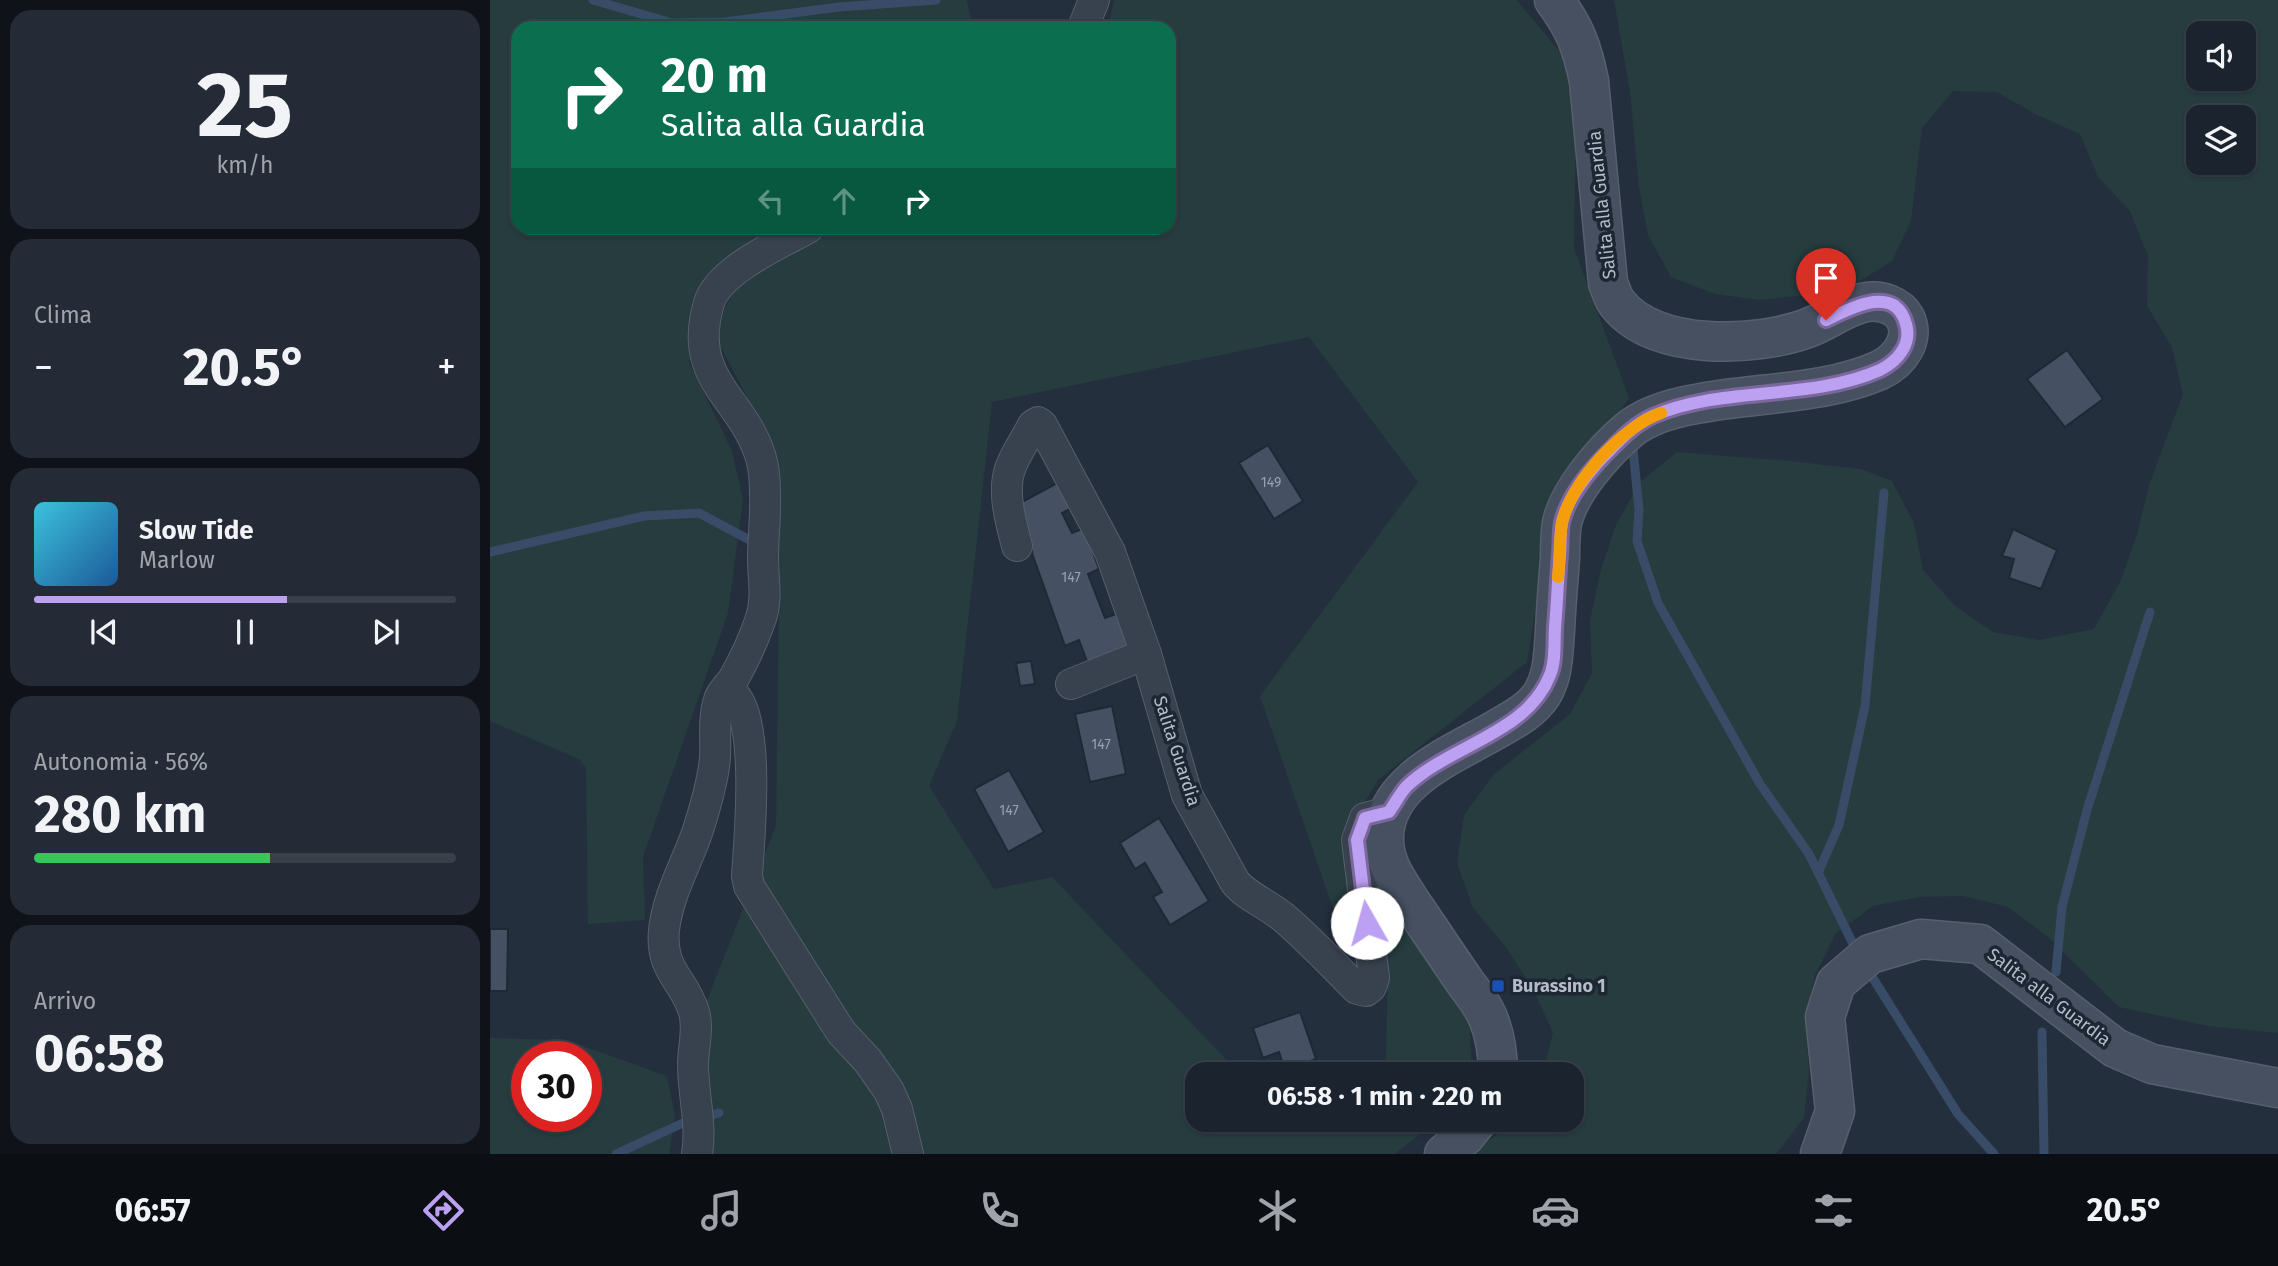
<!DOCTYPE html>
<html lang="it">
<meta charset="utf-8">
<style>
:root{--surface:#1b232e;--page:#242b36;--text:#f1f3f6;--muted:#a0a4aa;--line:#39404a;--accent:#bca0f2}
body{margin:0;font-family:"Fira Sans",sans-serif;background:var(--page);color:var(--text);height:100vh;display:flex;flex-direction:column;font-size:26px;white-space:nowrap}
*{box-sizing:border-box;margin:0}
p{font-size:23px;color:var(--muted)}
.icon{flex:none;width:38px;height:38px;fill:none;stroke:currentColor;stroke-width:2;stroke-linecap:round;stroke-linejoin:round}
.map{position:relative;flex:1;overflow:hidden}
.side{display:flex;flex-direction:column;gap:10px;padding:10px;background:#0f1319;width:490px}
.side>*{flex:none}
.top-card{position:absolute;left:21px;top:21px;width:665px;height:214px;border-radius:21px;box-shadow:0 2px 5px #0004,0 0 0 2px var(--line);background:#0b6e4f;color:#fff;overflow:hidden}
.fabs{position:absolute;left:1696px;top:21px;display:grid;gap:14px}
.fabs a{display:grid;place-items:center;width:70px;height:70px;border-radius:14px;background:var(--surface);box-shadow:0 2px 5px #0004,0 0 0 2px var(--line);font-size:35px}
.speed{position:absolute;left:21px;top:1041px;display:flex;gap:14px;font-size:35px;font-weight:700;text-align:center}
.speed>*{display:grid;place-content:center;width:91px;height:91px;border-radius:50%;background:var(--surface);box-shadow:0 2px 5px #0004,0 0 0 2px var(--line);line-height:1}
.speed .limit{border:10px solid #d22;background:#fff;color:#111}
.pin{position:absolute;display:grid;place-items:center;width:60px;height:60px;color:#fff;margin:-72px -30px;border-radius:50% 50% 50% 0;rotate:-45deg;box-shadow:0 0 7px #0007}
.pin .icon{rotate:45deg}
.me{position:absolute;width:77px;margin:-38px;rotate:353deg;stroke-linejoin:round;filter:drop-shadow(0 0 5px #0008)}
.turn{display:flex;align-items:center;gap:24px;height:147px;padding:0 35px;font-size:32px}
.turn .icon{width:91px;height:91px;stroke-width:2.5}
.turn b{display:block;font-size:49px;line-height:60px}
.lanes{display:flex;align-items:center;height:66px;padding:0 35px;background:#0003;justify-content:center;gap:35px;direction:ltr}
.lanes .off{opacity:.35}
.big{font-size:52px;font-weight:700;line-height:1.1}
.side .card{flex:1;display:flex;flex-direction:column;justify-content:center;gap:10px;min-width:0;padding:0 24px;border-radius:21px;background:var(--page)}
.side .dial{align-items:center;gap:0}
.dial b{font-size:91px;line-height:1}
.song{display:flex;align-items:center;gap:21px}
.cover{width:84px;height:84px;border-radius:10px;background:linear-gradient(135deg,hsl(190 70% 55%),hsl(210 70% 35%))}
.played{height:7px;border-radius:4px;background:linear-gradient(90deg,var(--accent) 60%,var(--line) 60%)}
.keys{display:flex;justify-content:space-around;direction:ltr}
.heat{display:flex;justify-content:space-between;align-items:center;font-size:38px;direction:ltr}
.charge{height:10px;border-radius:5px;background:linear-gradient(90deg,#34c759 56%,var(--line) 0)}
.trip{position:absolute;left:695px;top:1062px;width:399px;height:70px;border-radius:21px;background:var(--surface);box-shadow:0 2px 5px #0004,0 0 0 2px var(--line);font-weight:700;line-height:70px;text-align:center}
.tab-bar{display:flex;height:112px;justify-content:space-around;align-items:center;background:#0b0e12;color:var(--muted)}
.tab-bar .icon{width:49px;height:49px}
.tab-bar .active{color:var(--accent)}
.tab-bar b{font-size:32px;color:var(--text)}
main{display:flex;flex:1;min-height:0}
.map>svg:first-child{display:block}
.green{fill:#263c3f;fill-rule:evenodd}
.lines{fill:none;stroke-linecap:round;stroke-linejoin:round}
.stream{stroke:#394c67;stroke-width:9}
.building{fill:#455162;stroke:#1f2835;stroke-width:2}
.street-casing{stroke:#565f6c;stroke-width:32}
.secondary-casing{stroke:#565f6c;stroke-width:41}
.street{stroke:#38414e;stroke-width:30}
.secondary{stroke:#465061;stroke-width:38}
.route-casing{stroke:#7a689d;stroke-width:18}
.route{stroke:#bca0f2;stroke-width:12}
.slow{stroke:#f59e0b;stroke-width:12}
.transit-dot{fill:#1a4fb4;stroke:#1d2633;stroke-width:2.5}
.labels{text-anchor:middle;stroke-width:7;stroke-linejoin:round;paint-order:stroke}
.number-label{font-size:14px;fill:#98a1af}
.street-label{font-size:18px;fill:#b4bcc9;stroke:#1d2633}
.poi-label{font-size:18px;font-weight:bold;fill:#b4bcc9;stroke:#1d2633;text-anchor:start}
</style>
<main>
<section class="side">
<div class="card dial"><b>25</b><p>km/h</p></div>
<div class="card"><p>Clima</p>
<div class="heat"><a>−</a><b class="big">20.5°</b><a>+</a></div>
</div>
<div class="card">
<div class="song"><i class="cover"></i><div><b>Slow Tide</b><p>Marlow</p></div></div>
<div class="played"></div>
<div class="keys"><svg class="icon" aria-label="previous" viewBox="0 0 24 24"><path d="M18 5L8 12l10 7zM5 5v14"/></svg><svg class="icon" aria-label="pause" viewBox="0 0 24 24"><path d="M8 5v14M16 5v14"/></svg><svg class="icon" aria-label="next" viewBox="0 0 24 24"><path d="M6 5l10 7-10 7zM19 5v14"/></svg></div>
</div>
<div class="card"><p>Autonomia · 56%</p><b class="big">280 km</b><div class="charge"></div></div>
<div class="card"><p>Arrivo</p><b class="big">06:58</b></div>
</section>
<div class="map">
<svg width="1788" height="1154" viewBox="0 0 1788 1154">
<rect width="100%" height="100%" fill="#242f3e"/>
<!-- green -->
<g class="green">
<path d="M 0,0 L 477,0 L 482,28 L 28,28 L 28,228 L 300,228 L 213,299 L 199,362 L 242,451 L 253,500 L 238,613 L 153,857 L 155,920 L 98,924 L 96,768 L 89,759 L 0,721 Z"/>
<path d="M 624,0 L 1027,0 L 1074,57 L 1086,115 L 1084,248 L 1139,398 L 1062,509 L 1037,662 L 888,780 L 857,831 L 858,952 L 770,696 L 928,482 L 819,337 L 502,402 L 467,721 L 439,786 L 504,889 L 562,877 L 750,1074 L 707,1074 L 707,1120 L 946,1120 L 905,1154 L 223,1154 L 215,1005 L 286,826 L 289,596 L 272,426 L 223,332 L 251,277 L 336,228 L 679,228 L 679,28 L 618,28 Z"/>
<path d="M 1124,0 L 1788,0 L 1788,1033 L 1718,1026 L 1629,1007 L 1558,937 L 1518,907 L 1473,896 L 1429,897 L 1383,906 L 1346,933 L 1325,975 L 1315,1021 L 1319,1071 L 1314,1118 L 1286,1154 L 981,1154 L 1027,1120 L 1082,1120 L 1082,1074 L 1053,1074 L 1063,1032 L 1041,986 L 1015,946 L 983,908 L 967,863 L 974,815 L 1003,775 L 1080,714 L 1102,673 L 1100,621 L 1110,573 L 1126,525 L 1150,482 L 1187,452 L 1300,461 L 1371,469 L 1402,481 L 1424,523 L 1433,570 L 1465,606 L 1503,632 L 1549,640 L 1604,629 L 1631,580 L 1647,534 L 1659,485 L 1693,394 L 1682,348 L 1657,306 L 1658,256 L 1640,211 L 1608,177 L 1590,134 L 1547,115 L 1507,92 L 1463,91 L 1432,128 L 1421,221 L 1402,261 L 1362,286 L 1316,295 L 1269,300 L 1225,294 L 1181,277 L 1158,235 L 1149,187 L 1140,92 ZM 1708,33 L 1754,33 L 1754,79 L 1708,79 ZM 1708,117 L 1754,117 L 1754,163 L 1708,163 Z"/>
<path d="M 898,890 L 979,1018 L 982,1070 L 979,1074 L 833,1074 L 896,1061 L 898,959 L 882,899 Z"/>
<path d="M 0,1038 L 76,1040 L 177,1076 L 185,1116 L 179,1154 L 0,1154 ZM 96,1057 L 96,1116 L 37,1116 L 37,1057 Z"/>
</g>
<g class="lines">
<!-- stream -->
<g class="stream">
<path d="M 103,0 L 182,23 L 235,22 L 349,7 L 446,0"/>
<path d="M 1143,449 L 1149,510 L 1147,541 L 1168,603 L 1270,784 L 1319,854 L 1367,952"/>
<path d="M 0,552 L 154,516 L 209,513 L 267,544"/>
<path d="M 1328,873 L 1349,825 L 1375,706 L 1394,493"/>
<path d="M 1566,972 L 1572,907 L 1597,810 L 1660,612"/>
<path d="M 1381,975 L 1468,1114 L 1504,1154"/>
<path d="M 1552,1032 L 1554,1154"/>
<path d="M 126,1154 L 193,1123 L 229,1113"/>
</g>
</g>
<!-- building -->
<g class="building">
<path d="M 1577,350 L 1613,399 L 1575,427 L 1537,379 Z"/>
<path d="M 778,445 L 813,501 L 784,519 L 749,463 Z"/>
<path d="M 569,482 L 582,508 L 572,513 L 582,533 L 594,528 L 609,569 L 598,574 L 615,618 L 629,613 L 640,649 L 599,667 L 589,640 L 575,646 L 543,556 L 530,503 Z"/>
<path d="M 1523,529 L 1567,550 L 1551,589 L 1519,578 L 1524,559 L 1512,556 Z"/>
<path d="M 541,661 L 545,684 L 530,686 L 526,663 Z"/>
<path d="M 622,706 L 636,774 L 600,782 L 585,714 Z"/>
<path d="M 519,770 L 554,832 L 518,852 L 484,789 Z"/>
<path d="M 669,818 L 719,901 L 680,925 L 663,897 L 672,892 L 655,863 L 645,869 L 630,843 Z"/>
<path d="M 0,929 L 18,929 L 17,991 L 0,991 Z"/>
<path d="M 810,1012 L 826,1059 L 795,1070 L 789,1052 L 773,1058 L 763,1028 Z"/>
</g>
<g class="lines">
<defs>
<g id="street">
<path d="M 593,28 L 604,0"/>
<path d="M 527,546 C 521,523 512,492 520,469 C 525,454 536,439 543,425 L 548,422 L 552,425 L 620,552 L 656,654 L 697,795 L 745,882 C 756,896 777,904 793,917 C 819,939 843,965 867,989 L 876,991 L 881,987 L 884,978 L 867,840 L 875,818 L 899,812"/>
<path d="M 581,684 L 656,654"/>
<path d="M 237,690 C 273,704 259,841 257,876 L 259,886 L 351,1032 L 378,1061 L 399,1091 L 407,1109 L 418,1154"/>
<path d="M 207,1154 C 212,1124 203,1095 203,1064 C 203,1047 209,1030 204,1012 C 194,979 170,971 174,930 C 178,894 197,863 208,830 C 215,808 223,781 225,758 C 226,739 223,717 229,700 C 231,692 239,686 244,678 C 253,662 264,638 270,621 C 278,599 273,580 273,558 C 273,537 276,515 275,494 C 275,483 274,468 271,458 C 253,397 196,380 219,303 C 229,270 289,244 318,228"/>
</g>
<g id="secondary">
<path d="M 1008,1074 C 1008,1055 1006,1037 998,1018 C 993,1005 983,993 975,982 C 957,956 940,930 922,904 C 909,883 894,865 894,839 C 893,780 965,754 1007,729 C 1023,720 1042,710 1052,694 C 1064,674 1063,653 1065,631 C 1066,607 1068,583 1070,559 C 1070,547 1070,534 1072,523 C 1079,491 1114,451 1139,430 C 1157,415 1183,408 1206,404 C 1265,392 1334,395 1390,370 C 1409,361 1426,339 1415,318 C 1408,305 1390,300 1377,302 C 1357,305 1337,321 1318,328 C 1267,347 1164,352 1127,303 C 1123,298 1121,290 1118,283 L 1099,81 C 1092,47 1085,28 1064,0"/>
<path d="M 954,1154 L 975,1136 L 988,1120"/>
<path d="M 1330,1154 L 1345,1111 L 1335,1017 L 1346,983 L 1380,954 L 1431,939 L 1490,944 L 1625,1048 L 1662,1064 L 1788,1088"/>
</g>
</defs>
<!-- street casing -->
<use href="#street" class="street-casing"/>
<!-- secondary casing -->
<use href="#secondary" class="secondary-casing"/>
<!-- street -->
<use href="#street" class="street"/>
<!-- secondary -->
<use href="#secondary" class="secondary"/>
</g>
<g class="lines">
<defs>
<path id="route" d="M 877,923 L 867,840 L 875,818 L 899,812 C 905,804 910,793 917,786 C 960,745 1037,734 1060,675 C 1066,661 1064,642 1065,628 C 1067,603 1068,578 1070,554 C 1071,544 1070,532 1072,522 C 1078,497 1097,474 1114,456 C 1129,441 1143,425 1163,416 C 1230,386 1321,401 1390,370 C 1408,361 1422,344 1416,324 C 1405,283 1359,309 1336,320"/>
</defs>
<!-- route casing -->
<use href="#route" class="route-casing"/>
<!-- route -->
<use href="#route" class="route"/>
<!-- slow -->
<path class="slow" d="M 1068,577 C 1070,560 1069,540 1072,523 C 1080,483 1133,426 1171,413"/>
</g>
<!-- markers -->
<rect class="transit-dot" x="1001" y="979" width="14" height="14" rx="3.5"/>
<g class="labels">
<!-- number labels -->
<g class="number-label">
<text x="781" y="487">149</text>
<text x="581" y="582">147</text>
<text x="611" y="749">147</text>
<text x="519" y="815">147</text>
</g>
<!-- street labels -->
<g class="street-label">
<text transform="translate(1112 205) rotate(-96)" y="6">Salita alla Guardia</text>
<text transform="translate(687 751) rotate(72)" y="6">Salita Guardia</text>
<text transform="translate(1559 997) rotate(37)" y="6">Salita alla Guardia</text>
</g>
<!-- poi labels -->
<g class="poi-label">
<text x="1022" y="992">Burassino 1</text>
</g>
</g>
</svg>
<div class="fabs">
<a><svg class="icon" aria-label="sound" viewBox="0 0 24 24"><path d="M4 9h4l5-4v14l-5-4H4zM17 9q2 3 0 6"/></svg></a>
<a><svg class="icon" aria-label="layers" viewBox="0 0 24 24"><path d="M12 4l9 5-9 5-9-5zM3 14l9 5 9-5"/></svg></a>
</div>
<div class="speed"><div class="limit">30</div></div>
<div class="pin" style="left:1336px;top:320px;background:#d93025"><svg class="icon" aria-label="arrive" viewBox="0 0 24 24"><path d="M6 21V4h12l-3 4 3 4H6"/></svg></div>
<svg class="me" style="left:877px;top:923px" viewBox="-20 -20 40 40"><circle r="19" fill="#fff"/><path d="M0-13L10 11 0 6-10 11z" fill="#bca0f2"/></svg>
<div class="trip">06:58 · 1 min · 220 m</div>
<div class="top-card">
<div class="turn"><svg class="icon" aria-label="right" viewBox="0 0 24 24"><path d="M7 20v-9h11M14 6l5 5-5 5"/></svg><div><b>20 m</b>Salita alla Guardia</div></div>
<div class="lanes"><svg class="icon off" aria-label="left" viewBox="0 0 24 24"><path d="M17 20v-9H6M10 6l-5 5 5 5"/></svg><svg class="icon off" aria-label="ahead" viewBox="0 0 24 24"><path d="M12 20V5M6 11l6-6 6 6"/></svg><svg class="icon" aria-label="right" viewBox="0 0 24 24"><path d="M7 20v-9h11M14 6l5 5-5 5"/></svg></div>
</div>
</div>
</main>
<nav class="tab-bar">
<b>06:57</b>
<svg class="icon active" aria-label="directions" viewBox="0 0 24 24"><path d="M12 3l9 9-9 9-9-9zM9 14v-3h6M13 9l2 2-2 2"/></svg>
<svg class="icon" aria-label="music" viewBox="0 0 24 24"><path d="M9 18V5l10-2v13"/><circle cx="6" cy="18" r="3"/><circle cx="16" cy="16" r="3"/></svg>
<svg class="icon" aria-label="phone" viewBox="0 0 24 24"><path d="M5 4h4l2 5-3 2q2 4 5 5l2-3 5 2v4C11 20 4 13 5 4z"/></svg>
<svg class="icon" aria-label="climate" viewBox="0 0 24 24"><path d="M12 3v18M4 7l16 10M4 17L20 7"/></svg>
<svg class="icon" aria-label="car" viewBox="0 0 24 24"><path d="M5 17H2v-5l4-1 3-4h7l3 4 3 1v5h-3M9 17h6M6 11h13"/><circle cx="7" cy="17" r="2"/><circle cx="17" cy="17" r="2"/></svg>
<svg class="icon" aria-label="filters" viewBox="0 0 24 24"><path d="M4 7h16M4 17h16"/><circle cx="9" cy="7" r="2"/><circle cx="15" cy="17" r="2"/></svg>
<b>20.5°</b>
</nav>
